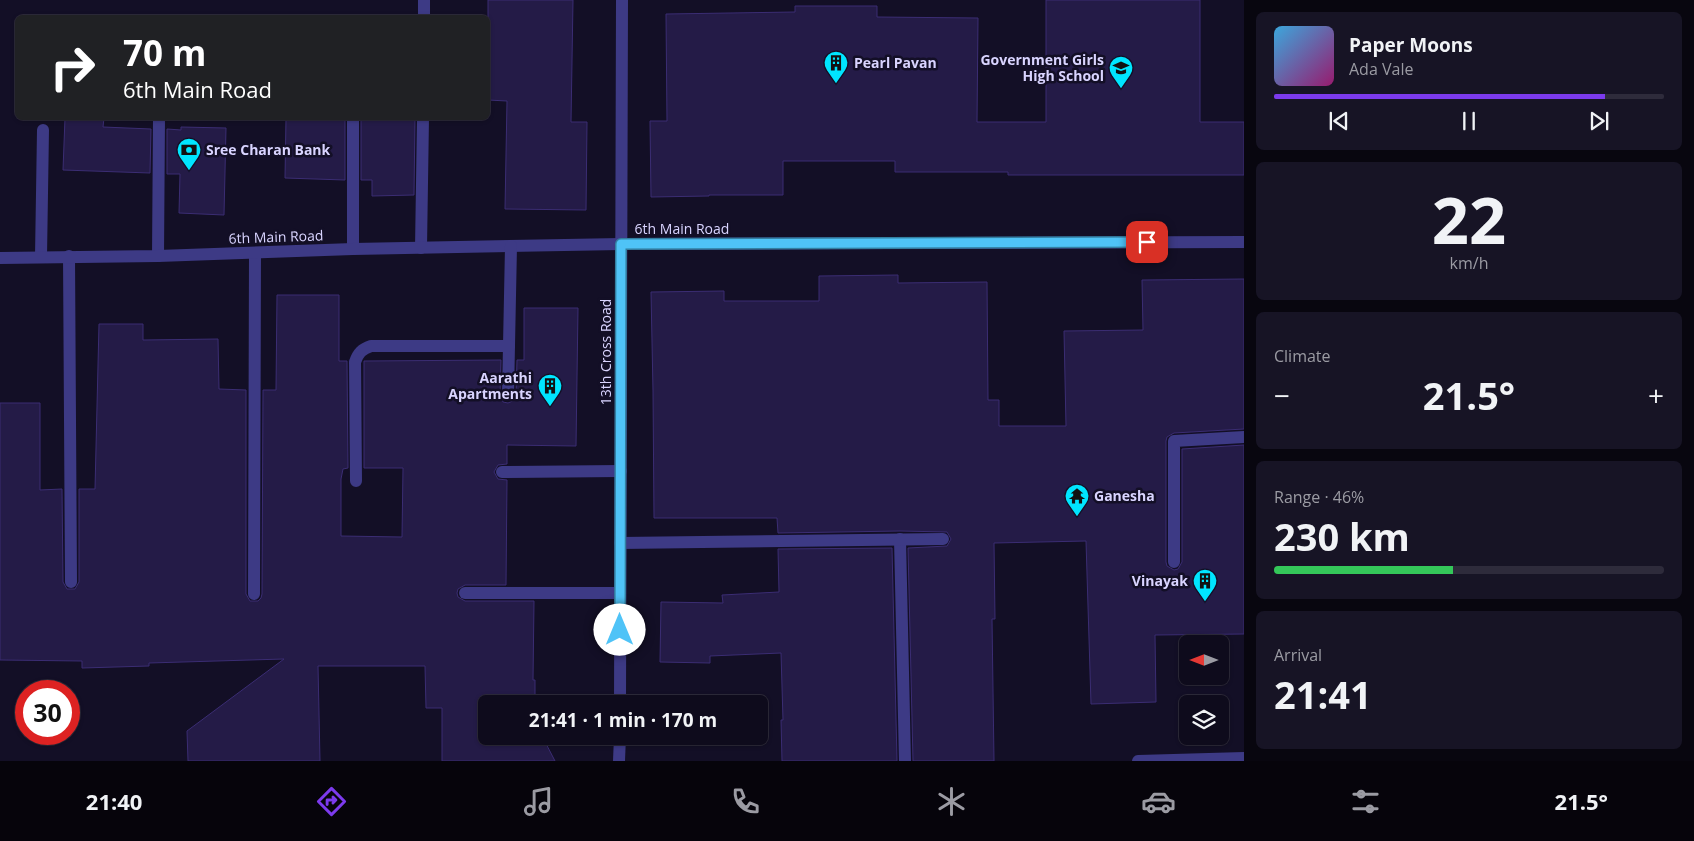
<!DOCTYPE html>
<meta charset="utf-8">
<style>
:root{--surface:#0e0b1c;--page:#171425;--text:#f1f3f6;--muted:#9b9ba3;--line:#2e2b3b;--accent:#7c3aed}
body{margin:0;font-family:"Open Sans",sans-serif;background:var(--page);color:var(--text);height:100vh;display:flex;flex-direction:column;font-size:19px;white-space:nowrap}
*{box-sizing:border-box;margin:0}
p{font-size:16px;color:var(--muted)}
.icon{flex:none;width:28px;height:28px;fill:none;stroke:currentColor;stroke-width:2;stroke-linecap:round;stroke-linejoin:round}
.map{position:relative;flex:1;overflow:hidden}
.details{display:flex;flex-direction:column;gap:12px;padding:12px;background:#08060f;width:450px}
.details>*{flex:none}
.hud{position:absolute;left:15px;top:15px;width:475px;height:105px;border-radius:8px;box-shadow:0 1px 4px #0004,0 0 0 1px var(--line);background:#202124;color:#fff;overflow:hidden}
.needle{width:32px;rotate:270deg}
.buttons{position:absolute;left:1179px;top:635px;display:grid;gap:10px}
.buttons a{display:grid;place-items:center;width:50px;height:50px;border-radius:8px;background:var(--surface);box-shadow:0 1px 4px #0004,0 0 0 1px var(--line);font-size:25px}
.speed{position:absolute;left:15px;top:680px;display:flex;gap:10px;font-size:25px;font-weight:700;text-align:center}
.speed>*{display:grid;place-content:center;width:65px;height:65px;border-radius:50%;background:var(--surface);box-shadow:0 1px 4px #0004,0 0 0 1px var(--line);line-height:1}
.speed .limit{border:8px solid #d22;background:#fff;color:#111}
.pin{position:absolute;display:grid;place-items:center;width:42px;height:42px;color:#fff;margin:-21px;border-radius:10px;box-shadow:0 2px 8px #0006}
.me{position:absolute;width:55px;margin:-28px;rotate:0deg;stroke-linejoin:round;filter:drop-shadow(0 0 4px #0008)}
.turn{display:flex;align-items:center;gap:18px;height:105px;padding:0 25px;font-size:22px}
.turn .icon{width:65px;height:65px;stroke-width:2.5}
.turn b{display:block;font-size:35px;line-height:42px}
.big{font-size:38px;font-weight:700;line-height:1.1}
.details .widget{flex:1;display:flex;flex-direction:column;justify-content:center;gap:8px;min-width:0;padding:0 18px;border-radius:8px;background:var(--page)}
.details .dial{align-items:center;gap:0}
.dial b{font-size:65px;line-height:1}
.song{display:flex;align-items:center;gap:15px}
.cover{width:60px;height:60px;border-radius:8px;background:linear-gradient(135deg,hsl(200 70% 55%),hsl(320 70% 35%))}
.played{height:5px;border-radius:2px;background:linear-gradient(90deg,var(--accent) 85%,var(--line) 85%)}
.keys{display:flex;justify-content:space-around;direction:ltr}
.heat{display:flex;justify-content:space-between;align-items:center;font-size:28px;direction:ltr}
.charge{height:8px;border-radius:4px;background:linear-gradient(90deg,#34c759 46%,var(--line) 0)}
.trip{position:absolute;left:478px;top:695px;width:290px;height:50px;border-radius:8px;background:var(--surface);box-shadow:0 1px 4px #0004,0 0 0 1px var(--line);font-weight:700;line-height:50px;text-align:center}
.tabs{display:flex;height:80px;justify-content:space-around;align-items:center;background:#06040b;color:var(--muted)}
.tabs .icon{width:35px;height:35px}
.tabs .on{color:var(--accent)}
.tabs b{font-size:22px;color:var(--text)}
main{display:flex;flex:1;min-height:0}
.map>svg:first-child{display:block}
.building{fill:#241b47;stroke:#3b2d73}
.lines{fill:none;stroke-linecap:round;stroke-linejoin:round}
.lane{stroke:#3d3a85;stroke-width:12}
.street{stroke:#3d3a85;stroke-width:12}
.route-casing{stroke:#337fa1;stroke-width:12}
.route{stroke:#4fc3f7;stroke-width:9}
.labels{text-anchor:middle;stroke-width:5;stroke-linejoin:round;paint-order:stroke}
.poi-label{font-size:14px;font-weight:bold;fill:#d9d4ff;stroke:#130f26;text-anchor:end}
.street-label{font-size:14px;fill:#d9d4ff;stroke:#130f26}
</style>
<main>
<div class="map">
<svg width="1244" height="761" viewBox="0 0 1244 761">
<rect width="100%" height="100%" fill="#130f26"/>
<!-- building -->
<g class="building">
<path d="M 488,0 L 573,0 L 571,122 L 587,122 L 586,210 L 505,209 L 507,101 L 488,100 Z"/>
<path d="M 1046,0 L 1200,0 L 1200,122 L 1244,122 L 1244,175 L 1008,175 L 1008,172 L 895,172 L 895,161 L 783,161 L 783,195 L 709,195 L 709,196 L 651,197 L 650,121 L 667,121 L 666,14 L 795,12 L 795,6 L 877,6 L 877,17 L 978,18 L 977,122 L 1046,122 Z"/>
<path d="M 65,118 L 104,118 L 103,127 L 151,129 L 150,173 L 63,170 Z"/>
<path d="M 286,118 L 345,118 L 345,180 L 285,178 Z"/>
<path d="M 361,118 L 415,118 L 414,195 L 372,196 L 372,180 L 361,180 Z"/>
<path d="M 181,127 L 226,128 L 224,215 L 179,213 L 180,174 L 167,174 L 167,129 L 181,130 Z"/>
<path d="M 898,275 L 898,283 L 987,282 L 988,400 L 999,400 L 999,426 L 1066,426 L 1064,331 L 1143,330 L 1142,280 L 1244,279 L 1244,429 L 1174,433 L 1167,437 L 1166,441 L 1166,562 L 1167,566 L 1174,570 L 1178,569 L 1182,562 L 1182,449 L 1244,445 L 1244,634 L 1155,635 L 1156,702 L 1091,704 L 1086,541 L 994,543 L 995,619 L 992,619 L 994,761 L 913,761 L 908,548 L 947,546 L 951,539 L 947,532 L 900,531 L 778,533 L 777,518 L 654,518 L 653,391 L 651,292 L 724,291 L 724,301 L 819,301 L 819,276 Z"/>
<path d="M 277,295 L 339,295 L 339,361 L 347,361 L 348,468 L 343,469 L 341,479 L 341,536 L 402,537 L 403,468 L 364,468 L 364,361 L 501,360 L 500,395 L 503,402 L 508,403 L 515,400 L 516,396 L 517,360 L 524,360 L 524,308 L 578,308 L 576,446 L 507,445 L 507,464 L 498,465 L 494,472 L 498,479 L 507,480 L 506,585 L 465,585 L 458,589 L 457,593 L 458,597 L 465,601 L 534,601 L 533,680 L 535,680 L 535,704 L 486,704 L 486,736 L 542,736 L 555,761 L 442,761 L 442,708 L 426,708 L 425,666 L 318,666 L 320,761 L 188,761 L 187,731 L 284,659 L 149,663 L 149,666 L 82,668 L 82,661 L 0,660 L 0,403 L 40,403 L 40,490 L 62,489 L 63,582 L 67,589 L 75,589 L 79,582 L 79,489 L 95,489 L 99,324 L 143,324 L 143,340 L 218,339 L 219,389 L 246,390 L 246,594 L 250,601 L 258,601 L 261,598 L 262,594 L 263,390 L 276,390 Z"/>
<path d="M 892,548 L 897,761 L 782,761 L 781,720 L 783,720 L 781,653 L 710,656 L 710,663 L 660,662 L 661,602 L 723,603 L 722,595 L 779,592 L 778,549 Z"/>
</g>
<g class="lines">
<!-- lane -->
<g class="lane">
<path d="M 424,18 L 424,0"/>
<path d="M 353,118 L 353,249"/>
<path d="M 421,248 L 423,118"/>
<path d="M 158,256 L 159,118"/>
<path d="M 41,257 L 43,130"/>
<path d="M 1174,562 L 1174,441 L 1244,437"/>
<path d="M 465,593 L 620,593"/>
<path d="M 254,594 L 255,253"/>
</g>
<!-- street -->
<g class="street">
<path d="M 69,256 L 71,582"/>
<path d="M 0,258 L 158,256 L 353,249 L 621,244 L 1244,242"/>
<path d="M 508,395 L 511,246"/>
<path d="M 502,472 L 621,471"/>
<path d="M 356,481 L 355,362 C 358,353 362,349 371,346 L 509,346"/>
<path d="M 900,539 L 905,761"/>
<path d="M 620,543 L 943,539"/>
<path d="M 620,704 L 622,0"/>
<path d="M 619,761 L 620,736"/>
<path d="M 1138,761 L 1244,758"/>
</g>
</g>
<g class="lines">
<defs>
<path id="route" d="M 620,630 L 621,244 L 1147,242"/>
</defs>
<!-- route casing -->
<use href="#route" class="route-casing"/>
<!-- route -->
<use href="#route" class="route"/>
</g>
<!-- icons -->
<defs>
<symbol id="building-pin" viewBox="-11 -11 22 30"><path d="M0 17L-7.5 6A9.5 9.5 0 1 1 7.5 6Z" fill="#00e5ff" stroke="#130f26"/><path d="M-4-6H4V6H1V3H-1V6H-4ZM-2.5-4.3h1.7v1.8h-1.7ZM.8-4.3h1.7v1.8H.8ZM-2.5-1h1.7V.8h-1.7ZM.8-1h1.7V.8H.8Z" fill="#111"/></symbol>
<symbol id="school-pin" viewBox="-11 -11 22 30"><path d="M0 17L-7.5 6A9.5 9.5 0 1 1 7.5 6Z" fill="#00e5ff" stroke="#130f26"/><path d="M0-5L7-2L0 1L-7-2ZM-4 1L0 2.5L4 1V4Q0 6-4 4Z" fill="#111"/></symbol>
<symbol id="bank-pin" viewBox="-11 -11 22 30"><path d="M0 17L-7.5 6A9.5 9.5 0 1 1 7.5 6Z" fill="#00e5ff" stroke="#130f26"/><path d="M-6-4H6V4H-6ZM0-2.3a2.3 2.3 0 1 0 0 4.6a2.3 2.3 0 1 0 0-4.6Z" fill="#111"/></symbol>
<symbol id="temple-pin" viewBox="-11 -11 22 30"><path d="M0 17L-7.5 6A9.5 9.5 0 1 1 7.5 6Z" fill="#00e5ff" stroke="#130f26"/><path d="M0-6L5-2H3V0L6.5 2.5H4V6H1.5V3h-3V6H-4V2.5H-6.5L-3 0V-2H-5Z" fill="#111"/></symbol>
</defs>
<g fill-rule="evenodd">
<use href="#building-pin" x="822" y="49" width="28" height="38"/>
<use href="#school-pin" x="1107" y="54" width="28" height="38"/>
<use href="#bank-pin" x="175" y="136" width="28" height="38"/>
<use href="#building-pin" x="536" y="372" width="28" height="38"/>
<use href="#temple-pin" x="1063" y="482" width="28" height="38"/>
<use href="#building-pin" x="1191" y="567" width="28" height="38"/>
</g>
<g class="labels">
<!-- poi labels -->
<g class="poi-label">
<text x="1104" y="65">Government Girls<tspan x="1104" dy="16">High School</tspan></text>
<text x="854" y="68" text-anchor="start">Pearl Pavan</text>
<text x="206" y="155" text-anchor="start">Sree Charan Bank</text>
<text x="532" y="383">Aarathi<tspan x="532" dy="16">Apartments</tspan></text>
<text x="1094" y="501" text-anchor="start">Ganesha</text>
<text x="1188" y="586">Vinayak</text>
</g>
<!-- street labels -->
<g class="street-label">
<text x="682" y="234">6th Main Road</text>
<text transform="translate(276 237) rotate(-2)" y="5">6th Main Road</text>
<text transform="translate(606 352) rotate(-90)" y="5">13th Cross Road</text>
</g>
</g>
</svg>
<div class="buttons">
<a><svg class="needle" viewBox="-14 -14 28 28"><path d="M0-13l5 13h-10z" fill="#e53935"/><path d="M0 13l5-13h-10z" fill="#9b9ba3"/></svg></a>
<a><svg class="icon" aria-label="layers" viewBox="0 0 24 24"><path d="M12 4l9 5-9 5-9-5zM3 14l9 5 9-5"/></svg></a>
</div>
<div class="speed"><div class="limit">30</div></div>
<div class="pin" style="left:1147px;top:242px;background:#d93025"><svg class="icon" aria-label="arrive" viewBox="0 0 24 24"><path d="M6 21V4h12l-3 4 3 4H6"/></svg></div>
<svg class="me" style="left:620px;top:630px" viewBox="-20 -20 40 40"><circle r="19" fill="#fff"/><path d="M0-13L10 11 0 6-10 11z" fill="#4fc3f7"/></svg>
<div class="trip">21:41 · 1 min · 170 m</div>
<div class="hud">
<div class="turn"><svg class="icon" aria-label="right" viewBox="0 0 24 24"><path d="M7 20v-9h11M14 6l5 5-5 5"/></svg><div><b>70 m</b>6th Main Road</div></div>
</div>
</div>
<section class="details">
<div class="widget">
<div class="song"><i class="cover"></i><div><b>Paper Moons</b><p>Ada Vale</p></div></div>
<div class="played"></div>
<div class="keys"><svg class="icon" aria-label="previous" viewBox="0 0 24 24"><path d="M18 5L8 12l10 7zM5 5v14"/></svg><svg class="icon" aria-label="pause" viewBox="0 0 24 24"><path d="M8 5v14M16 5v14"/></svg><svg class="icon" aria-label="next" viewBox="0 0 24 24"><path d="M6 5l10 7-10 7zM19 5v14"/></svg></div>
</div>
<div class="widget dial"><b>22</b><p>km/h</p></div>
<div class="widget"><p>Climate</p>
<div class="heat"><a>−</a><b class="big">21.5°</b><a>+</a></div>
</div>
<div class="widget"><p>Range · 46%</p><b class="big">230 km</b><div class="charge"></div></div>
<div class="widget"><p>Arrival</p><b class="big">21:41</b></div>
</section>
</main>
<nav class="tabs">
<b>21:40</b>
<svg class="icon on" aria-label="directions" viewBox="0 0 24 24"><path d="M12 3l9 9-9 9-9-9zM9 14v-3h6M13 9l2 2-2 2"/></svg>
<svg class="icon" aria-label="music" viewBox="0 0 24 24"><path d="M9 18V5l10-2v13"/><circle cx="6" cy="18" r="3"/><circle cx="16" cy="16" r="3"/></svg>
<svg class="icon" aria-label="phone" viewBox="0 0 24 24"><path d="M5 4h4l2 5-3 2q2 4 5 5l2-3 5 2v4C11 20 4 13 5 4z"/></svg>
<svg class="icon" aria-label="climate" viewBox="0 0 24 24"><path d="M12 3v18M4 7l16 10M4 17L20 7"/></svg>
<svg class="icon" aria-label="car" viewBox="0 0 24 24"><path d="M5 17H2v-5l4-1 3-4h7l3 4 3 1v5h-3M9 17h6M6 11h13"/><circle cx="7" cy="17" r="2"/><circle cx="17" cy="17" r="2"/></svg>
<svg class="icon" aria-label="filters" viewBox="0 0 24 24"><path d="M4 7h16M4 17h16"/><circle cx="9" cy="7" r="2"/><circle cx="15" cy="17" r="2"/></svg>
<b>21.5°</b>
</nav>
